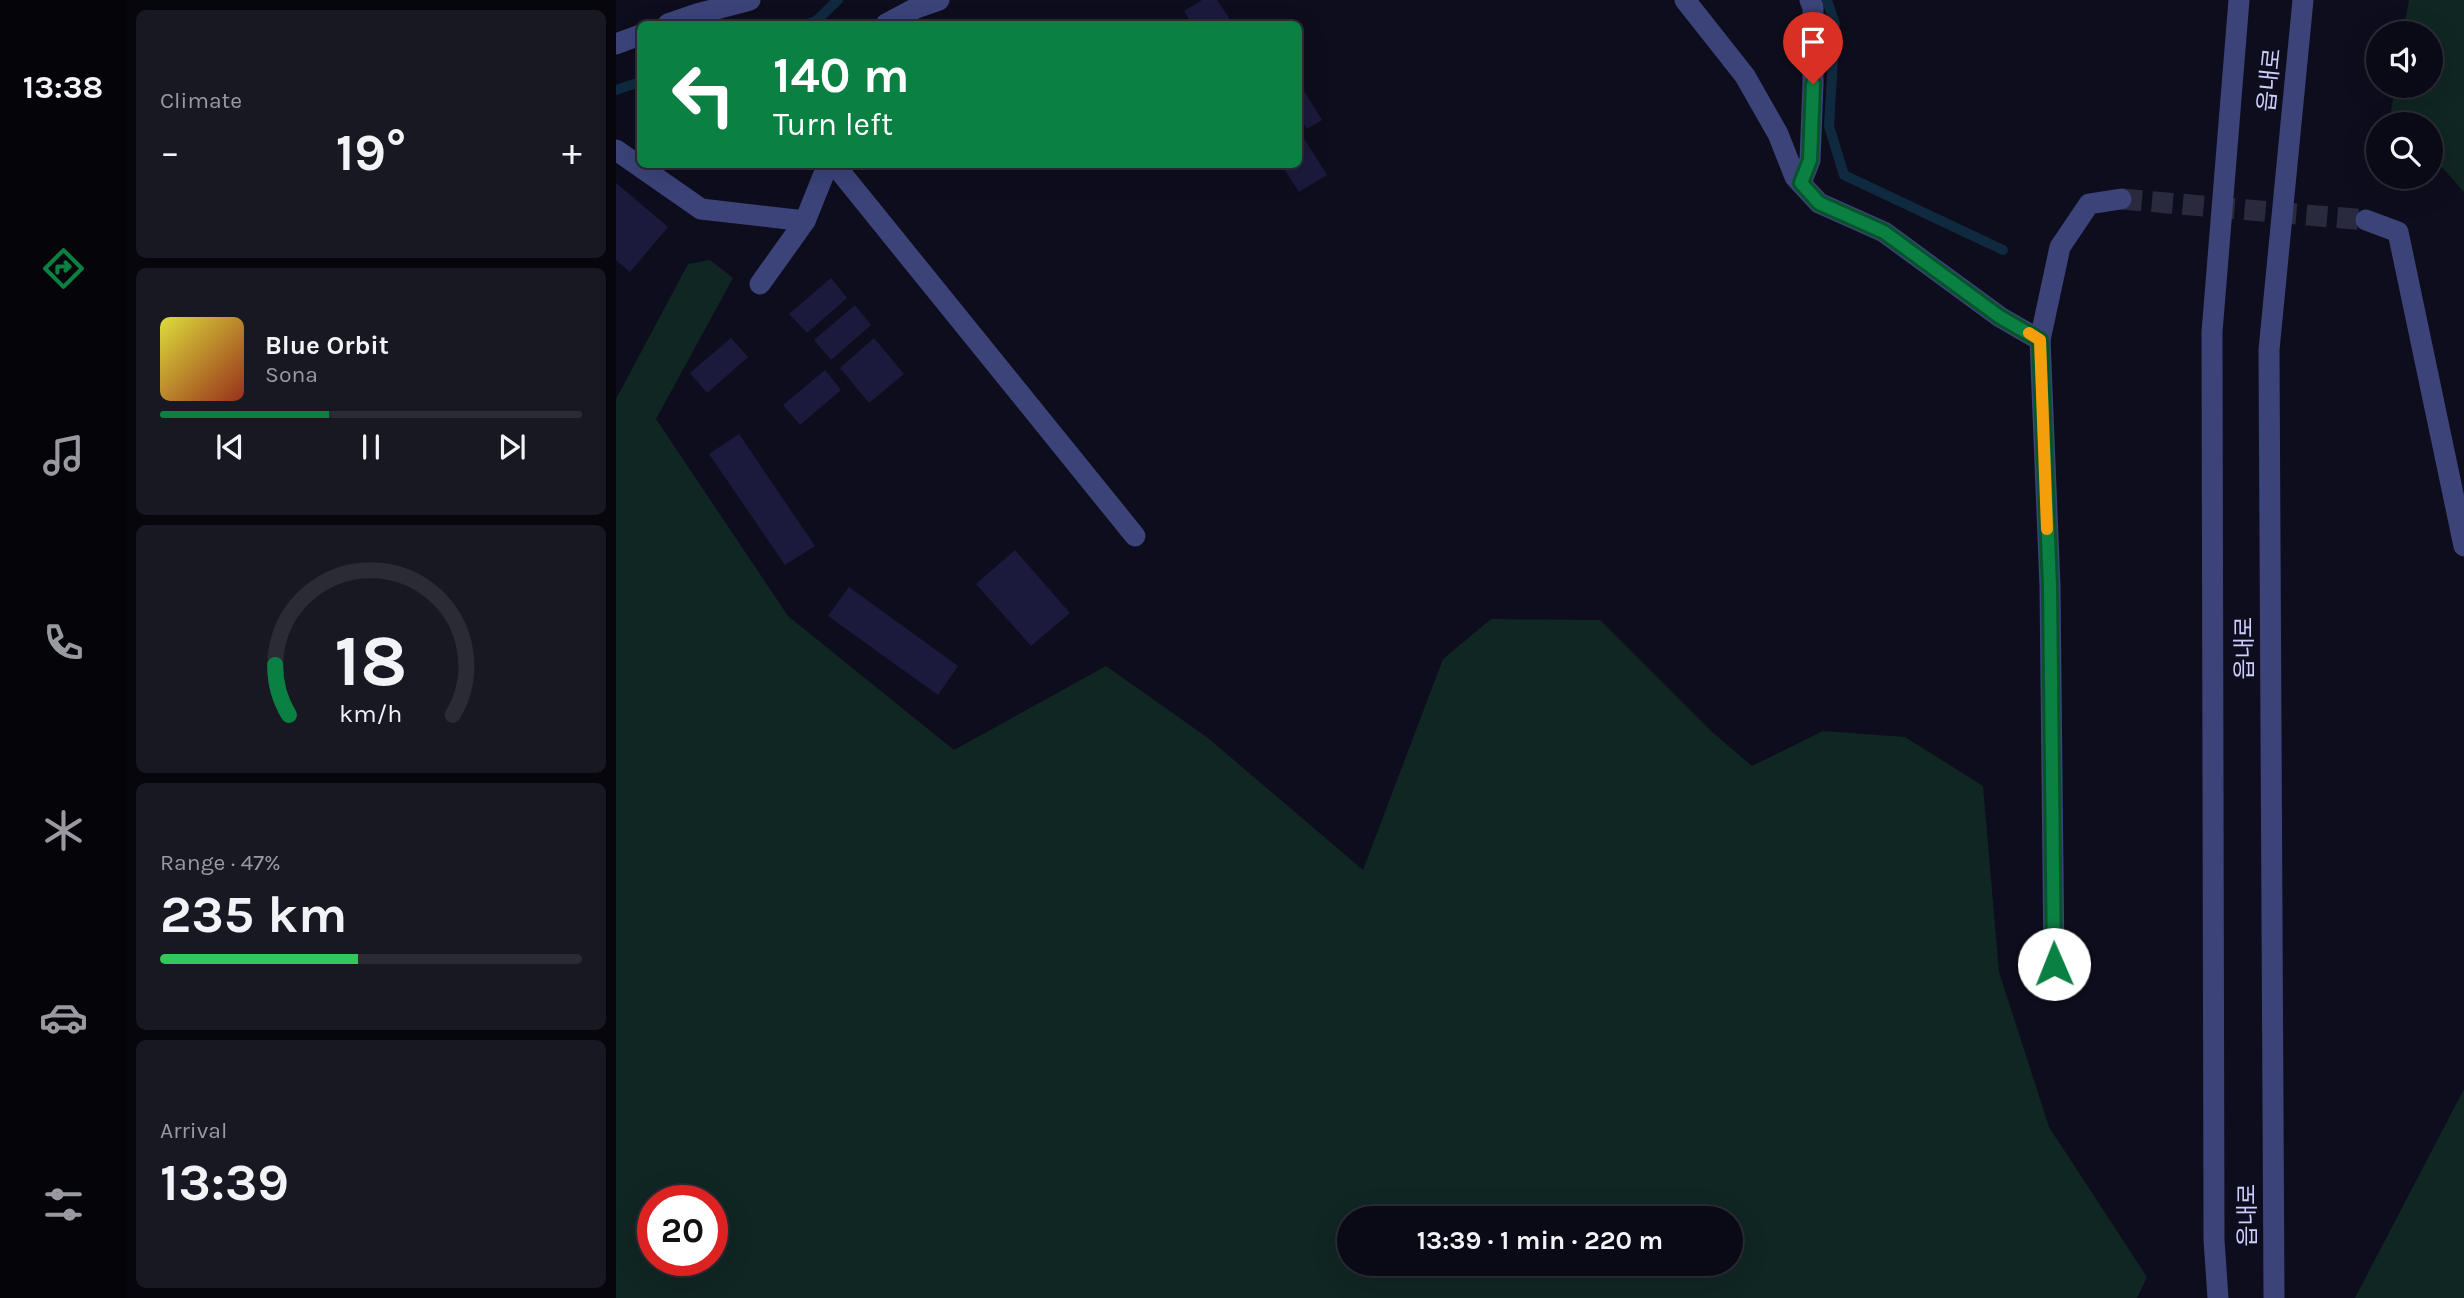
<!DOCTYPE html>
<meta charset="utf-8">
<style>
:root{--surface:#0a0a16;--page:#181823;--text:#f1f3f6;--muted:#999aa1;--line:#2a2b35;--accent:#0b8043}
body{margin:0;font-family:Karla,"Noto Sans KR",sans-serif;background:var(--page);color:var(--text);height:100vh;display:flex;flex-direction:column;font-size:26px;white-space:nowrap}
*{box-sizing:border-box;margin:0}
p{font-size:23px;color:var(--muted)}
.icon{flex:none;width:38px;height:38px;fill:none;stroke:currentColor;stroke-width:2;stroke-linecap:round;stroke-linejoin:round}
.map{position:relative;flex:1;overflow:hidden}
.sheet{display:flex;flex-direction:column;gap:10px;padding:10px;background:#06060c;width:490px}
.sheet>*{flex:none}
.guide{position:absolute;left:21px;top:21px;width:665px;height:147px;border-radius:10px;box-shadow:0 7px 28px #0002,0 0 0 2px var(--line);background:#0b8043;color:#fff;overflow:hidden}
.tools{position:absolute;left:1750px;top:21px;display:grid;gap:14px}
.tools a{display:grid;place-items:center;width:77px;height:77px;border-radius:50%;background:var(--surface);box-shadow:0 7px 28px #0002,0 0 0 2px var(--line);font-size:35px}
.speed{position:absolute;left:21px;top:1185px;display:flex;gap:14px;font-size:35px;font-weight:700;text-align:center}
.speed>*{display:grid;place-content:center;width:91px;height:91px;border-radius:50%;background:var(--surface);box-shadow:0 7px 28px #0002,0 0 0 2px var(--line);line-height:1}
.speed .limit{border:10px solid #d22;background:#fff;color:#111}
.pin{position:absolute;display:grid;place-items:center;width:60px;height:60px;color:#fff;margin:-72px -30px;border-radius:50% 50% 50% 0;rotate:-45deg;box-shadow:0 0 7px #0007}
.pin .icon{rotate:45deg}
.me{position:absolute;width:77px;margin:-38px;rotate:359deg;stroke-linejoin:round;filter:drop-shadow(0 0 5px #0008)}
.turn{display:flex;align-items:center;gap:24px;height:147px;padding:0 21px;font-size:32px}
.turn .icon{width:91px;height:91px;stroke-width:2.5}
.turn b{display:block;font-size:49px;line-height:60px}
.big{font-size:52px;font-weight:700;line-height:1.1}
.sheet .tile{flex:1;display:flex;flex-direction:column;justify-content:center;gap:10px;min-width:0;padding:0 24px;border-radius:10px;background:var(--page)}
.sheet .dial{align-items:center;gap:0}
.dial svg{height:182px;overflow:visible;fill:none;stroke:var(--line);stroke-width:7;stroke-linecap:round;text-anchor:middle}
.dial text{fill:var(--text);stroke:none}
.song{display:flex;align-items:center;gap:21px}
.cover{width:84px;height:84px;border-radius:10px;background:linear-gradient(135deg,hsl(60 70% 55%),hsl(10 70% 35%))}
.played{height:7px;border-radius:4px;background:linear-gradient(90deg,var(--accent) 40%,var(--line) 40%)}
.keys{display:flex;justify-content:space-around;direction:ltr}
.heat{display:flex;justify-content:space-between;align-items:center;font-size:38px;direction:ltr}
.charge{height:10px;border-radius:5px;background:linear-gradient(90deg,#34c759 47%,var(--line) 0)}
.trip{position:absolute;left:721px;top:1206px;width:406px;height:70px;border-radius:35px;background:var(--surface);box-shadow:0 7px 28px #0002,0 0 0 2px var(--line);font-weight:700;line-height:70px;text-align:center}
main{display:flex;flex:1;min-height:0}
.menu{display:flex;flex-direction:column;width:126px;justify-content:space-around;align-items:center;background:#040409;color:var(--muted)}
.menu .icon{width:49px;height:49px}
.menu .active{color:var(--accent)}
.menu b{font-size:32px;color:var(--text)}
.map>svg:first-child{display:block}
.green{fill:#102622;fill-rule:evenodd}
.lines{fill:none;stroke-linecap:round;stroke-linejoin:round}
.stream{stroke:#0f2a3f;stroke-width:10}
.building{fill:#1b1a3c}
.minor-tunnel{stroke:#2a2a3e;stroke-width:21;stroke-dasharray:21 10;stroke-linecap:butt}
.minor{stroke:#3b4379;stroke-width:21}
.route-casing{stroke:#07532c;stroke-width:18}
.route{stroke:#0b8043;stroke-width:12}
.slow{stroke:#f59e0b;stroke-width:12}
.labels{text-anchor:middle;stroke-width:7;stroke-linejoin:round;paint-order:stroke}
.street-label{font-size:23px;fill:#cccefc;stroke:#0d0d1d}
</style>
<main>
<nav class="menu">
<b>13:38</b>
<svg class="icon active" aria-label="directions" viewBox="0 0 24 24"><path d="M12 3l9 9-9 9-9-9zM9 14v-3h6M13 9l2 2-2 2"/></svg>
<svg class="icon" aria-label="music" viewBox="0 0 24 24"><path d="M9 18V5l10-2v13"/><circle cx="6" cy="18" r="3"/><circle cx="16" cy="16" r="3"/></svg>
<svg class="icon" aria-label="phone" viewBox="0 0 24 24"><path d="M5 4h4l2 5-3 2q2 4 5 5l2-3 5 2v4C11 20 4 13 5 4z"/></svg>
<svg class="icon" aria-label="climate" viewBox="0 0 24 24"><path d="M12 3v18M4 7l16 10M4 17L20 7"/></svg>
<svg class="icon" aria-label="car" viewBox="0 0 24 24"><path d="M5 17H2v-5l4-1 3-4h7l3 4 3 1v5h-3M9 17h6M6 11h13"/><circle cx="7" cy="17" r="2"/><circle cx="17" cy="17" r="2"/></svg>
<svg class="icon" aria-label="filters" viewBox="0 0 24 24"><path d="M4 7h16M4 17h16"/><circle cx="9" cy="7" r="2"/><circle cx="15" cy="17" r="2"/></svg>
</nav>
<section class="sheet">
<div class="tile"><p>Climate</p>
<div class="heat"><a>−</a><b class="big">19°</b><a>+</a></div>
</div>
<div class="tile">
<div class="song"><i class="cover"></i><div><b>Blue Orbit</b><p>Sona</p></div></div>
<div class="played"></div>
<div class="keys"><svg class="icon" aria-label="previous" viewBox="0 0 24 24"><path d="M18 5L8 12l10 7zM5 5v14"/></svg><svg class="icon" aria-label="pause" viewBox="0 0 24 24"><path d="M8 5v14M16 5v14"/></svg><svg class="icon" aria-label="next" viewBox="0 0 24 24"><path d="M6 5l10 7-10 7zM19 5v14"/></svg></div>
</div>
<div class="tile dial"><svg viewBox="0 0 100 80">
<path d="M14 69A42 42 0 1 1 86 69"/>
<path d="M14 69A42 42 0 0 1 8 47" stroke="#0b8043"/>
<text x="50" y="56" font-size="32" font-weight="700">18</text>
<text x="50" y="72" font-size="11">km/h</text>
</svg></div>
<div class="tile"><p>Range · 47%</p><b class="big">235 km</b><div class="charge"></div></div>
<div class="tile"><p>Arrival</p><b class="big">13:39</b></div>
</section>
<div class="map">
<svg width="1848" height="1298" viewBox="0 0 1848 1298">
<rect width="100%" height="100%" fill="#0d0d1d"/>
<!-- green -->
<g class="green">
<path d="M 1793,0 L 1848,0 L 1848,192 L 1815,155 L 1815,124 L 1787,124 L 1775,111 L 1779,86 L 1815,86 L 1815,33 L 1787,33 Z"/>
<path d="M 94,260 L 117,278 L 40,419 L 172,616 L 338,750 L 490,666 L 592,738 L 747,870 L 827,659 L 875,619 L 984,620 L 1095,731 L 1136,766 L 1207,731 L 1289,737 L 1367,786 L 1383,972 L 1433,1127 L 1531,1277 L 1521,1298 L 0,1298 L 0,399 L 72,264 ZM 37,1200 L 96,1200 L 96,1260 L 37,1260 ZM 733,1218 L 1115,1218 L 1115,1264 L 733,1264 Z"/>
<path d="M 1848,1089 L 1848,1298 L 1739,1298 Z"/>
</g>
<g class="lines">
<!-- stream -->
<g class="stream">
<path d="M 1211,0 L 1219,24 L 1213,126 L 1228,175 L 1387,250"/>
<path d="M 191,24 L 200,21 L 222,0"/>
<path d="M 0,90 L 24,82"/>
</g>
</g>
<!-- building -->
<g class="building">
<path d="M 586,0 L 601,0 L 617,24 L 576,24 L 568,11 Z"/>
<path d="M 682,81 L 706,120 L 691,129 L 682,115 Z"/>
<path d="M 682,129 L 711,175 L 683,192 L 665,164 L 682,164 Z"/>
<path d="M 0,183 L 52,227 L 14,272 L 0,260 Z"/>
<path d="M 215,278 L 231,298 L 191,333 L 173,314 Z"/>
<path d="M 239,305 L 255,325 L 215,360 L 198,340 Z"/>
<path d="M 115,338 L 132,357 L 91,393 L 74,373 Z"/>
<path d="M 258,338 L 288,374 L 253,403 L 224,368 Z"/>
<path d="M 209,370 L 225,390 L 184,425 L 167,405 Z"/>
<path d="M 123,434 L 199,546 L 169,565 L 93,454 Z"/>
<path d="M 399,550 L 454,613 L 415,646 L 360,584 Z"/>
<path d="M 233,587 L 342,666 L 322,695 L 212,616 Z"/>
</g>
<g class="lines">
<!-- minor-tunnel -->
<path class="minor-tunnel" d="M 1505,199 L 1750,220"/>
<!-- minor -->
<g class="minor">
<path d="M 1069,0 L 1129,76 L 1162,134 L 1179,177 L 1203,203 L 1268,232 L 1384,317 L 1424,340 L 1434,586 L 1438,964"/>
<path d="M 52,24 L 81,14 L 134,0"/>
<path d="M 270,24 L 300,8 L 323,0"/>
<path d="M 0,44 L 24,35"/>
<path d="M 0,150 L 85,209 L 189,221"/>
<path d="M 218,164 L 519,536"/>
<path d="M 1185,183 L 1194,160 L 1197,84 L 1197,7 L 1194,0"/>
<path d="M 1750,220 L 1782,232 L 1848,546"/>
<path d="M 144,284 L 189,221 L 212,164"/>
<path d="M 1424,340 L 1444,247 L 1473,204 L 1505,199"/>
<path d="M 1602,1298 L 1598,1240 L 1596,332 L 1623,0"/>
<path d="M 1658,1298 L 1653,350 L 1687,0"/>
</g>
</g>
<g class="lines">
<defs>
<path id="route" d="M 1197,84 L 1194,160 L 1185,183 L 1203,203 L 1268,232 L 1384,317 L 1424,340 L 1434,586 L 1438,964"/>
</defs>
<!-- route casing -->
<use href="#route" class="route-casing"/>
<!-- route -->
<use href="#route" class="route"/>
<!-- slow -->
<path class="slow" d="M 1413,333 L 1424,340 L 1431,529"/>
</g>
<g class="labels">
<!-- street labels -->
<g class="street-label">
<text transform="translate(1653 80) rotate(-84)" y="8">읍내로</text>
<text transform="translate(1628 648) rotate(-90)" y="8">읍내로</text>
<text transform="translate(1631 1215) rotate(-90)" y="8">읍내로</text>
</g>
</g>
</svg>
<div class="tools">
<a><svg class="icon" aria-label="sound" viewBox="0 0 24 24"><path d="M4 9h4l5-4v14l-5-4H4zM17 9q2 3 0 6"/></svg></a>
<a><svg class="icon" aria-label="search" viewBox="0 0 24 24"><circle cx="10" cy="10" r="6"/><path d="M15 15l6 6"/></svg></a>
</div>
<div class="speed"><div class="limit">20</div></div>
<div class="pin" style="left:1197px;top:84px;background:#d93025"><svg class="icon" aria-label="arrive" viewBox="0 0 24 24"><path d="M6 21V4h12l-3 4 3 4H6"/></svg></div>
<svg class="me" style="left:1438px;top:964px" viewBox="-20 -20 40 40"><circle r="19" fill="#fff"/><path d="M0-13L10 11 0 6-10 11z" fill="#0b8043"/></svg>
<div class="trip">13:39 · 1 min · 220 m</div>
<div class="guide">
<div class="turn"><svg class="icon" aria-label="left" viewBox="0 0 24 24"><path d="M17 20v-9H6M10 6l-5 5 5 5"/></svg><div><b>140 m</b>Turn left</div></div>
</div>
</div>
</main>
